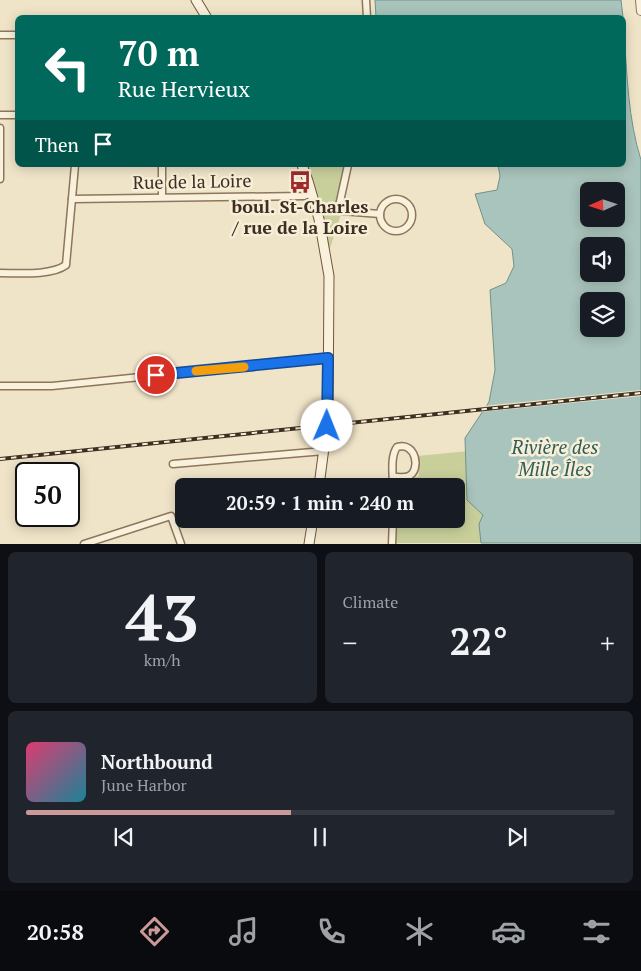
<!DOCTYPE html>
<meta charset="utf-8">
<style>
:root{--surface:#171b24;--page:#20242c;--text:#f1f3f6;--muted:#9ea1a6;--line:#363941;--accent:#cc999b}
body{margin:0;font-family:"PT Serif",serif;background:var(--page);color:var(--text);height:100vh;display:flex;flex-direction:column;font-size:19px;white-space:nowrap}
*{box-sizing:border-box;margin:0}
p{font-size:16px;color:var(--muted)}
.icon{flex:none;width:28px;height:28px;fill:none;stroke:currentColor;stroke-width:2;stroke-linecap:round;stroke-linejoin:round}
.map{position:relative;height:544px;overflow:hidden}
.panel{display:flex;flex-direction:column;gap:8px;padding:8px;background:#0d0f14;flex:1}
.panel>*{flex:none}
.guide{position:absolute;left:15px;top:15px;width:611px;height:152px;border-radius:8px;box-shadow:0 2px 12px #0003;background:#00695c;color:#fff;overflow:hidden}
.needle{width:32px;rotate:267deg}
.fabs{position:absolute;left:580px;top:182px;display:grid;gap:10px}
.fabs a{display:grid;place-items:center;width:45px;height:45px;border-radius:8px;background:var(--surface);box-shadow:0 2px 12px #0003;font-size:25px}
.speed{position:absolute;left:15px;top:462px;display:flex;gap:10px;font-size:25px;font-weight:700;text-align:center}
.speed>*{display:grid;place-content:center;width:65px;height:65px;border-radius:50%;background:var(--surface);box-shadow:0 2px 12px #0003;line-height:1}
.speed .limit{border:2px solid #111;border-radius:8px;background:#fff;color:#111}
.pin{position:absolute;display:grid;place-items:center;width:42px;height:42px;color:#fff;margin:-21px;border:2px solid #fff;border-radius:50%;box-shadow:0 1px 5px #0007}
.me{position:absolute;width:55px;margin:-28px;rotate:1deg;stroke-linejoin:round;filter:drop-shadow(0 0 4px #0008)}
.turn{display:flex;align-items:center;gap:18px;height:105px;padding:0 20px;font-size:22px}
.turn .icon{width:65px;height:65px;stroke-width:2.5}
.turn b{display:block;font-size:35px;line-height:42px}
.then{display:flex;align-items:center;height:48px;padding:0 20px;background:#0003;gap:10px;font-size:19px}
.big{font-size:38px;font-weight:600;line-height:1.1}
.panel .card{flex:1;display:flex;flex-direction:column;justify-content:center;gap:8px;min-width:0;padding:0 18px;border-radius:8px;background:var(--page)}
.panel .dial{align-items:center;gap:0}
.dial b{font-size:65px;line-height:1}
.song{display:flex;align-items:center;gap:15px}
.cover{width:60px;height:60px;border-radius:8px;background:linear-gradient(135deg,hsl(340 70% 55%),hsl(190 70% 35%))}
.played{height:5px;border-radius:2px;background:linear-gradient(90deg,var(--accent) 45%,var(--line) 45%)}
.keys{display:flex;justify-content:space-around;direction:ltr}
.heat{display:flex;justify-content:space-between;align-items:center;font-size:28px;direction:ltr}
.panel .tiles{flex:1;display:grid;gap:8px;grid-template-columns:1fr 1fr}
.card:last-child{grid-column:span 2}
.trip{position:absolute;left:175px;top:478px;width:290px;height:50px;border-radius:8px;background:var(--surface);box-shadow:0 2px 12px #0003;font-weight:600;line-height:50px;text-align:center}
.tabs{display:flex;height:80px;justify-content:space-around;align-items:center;background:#090b0e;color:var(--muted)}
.tabs .icon{width:35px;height:35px}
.tabs .selected{color:var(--accent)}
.tabs b{font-size:22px;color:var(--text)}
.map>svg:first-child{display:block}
.green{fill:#c9cf9b}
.water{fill:#a9c4bc;stroke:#6f938a;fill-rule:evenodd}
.pier{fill:#f0e4c8}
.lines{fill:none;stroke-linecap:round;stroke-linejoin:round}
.minor-casing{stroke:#8d765c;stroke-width:9}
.tertiary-casing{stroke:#8d765c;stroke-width:10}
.secondary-casing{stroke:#6f573f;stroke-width:11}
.minor{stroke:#faf1dc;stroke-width:6}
.tertiary{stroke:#faf1dc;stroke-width:8}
.secondary{stroke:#faf1dc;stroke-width:9}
.rail-casing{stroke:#3d2e20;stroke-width:4}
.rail{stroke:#f7eed8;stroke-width:2;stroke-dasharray:5.5;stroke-linecap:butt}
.route-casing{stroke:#114b97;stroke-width:12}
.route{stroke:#1a73e8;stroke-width:9}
.slow{stroke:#f59e0b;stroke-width:9}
.labels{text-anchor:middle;stroke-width:5;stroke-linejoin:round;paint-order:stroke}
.street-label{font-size:18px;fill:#3d2e20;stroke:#f7eed8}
.poi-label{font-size:18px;font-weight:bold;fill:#3d2e20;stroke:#f7eed8}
.water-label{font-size:19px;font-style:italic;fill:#2f5d5a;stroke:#f7eed8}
</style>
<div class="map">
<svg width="641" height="544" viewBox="0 0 641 544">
<rect width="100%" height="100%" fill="#f0e4c8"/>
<!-- green -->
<g class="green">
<path d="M 298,165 L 348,165 L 339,205 L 342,211 L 325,264 L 319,219 Z"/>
<path d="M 469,451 L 478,510 L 483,515 L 484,543 L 394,543 L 394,519 L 456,519 L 456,486 L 394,486 L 419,476 L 417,456 Z"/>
</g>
<!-- water -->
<g class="water">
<path d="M 375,0 L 621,0 L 623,17 L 376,17 Z"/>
<path d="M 624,32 C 627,74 628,119 641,160 L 641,543 L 481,543 L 479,524 L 483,515 L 467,500 L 465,438 L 489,402 L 495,370 L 490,290 L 506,283 L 514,266 L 512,249 L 485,224 L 475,194 L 497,190 L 500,176 L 498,165 L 624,165 ZM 589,191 L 616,191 L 616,219 L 589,219 ZM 589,246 L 616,246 L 616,274 L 589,274 ZM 589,301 L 616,301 L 616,329 L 589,329 Z"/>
</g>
<!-- pier -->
<path class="pier" d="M 641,390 L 641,396 L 479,412 L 483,406 Z"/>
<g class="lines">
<defs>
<g id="minor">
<path d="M 366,0 L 367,18"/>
<path d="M 0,35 L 18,35"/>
<path d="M 0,115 L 18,115"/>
<path d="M 0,128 L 0,179"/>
<path d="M 162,165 L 162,197"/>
<path d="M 348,165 L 339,206 L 342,211 L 380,214"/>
<circle cx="396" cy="215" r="16"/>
<path d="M 72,199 L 304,196 L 312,193"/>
<path d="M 0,273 C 18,273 51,276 66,265 L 75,165"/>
<path d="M 0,386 L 52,386 L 328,358"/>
<path d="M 173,464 L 324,451"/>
<path d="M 393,486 C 393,474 390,457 397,447 C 416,441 421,470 409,476 C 405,478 398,477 393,477"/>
<path d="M 250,519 L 252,519"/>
<path d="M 84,544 L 171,516 L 181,544"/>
<path d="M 392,544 L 393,519"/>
</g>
<path id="tertiary" d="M 640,0 L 641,11"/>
<g id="secondary">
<path d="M 196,0 L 207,18"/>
<path d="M 302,165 L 308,181 L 319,219 L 329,276 L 328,417 L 319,486"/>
<path d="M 309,544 L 313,519"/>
</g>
</defs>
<!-- minor casing -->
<use href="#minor" class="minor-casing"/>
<!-- tertiary casing -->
<use href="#tertiary" class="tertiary-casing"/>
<!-- secondary casing -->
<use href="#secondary" class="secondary-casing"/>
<!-- minor -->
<use href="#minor" class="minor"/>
<!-- tertiary -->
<use href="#tertiary" class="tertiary"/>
<!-- secondary -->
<use href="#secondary" class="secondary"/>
<defs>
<path id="rail" d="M 0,459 L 641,393"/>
</defs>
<!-- rail casing -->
<use href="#rail" class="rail-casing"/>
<!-- rail -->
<use href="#rail" class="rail"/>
</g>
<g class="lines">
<defs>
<path id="route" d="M 156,375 L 328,358 L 327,426"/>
</defs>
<!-- route casing -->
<use href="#route" class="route-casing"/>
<!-- route -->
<use href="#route" class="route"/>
<!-- slow -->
<path class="slow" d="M 196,371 L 244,367"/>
</g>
<!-- icons -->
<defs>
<symbol id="bus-bare" viewBox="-9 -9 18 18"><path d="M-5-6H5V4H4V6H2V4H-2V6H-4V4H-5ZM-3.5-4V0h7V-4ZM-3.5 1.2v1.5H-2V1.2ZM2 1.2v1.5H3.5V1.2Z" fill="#9e2a2b" stroke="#f7eed8" stroke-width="2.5" paint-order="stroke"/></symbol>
</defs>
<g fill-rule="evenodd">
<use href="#bus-bare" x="284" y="166" width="32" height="32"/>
</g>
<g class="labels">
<!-- street labels -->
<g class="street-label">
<text transform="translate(192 182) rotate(-1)" y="6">Rue de la Loire</text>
</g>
<!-- poi labels -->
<g class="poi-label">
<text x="300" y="213">boul. St-Charles<tspan x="300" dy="21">/ rue de la Loire</tspan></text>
</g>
<!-- water labels -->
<g class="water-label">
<text x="555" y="454">Rivière des<tspan x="555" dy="22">Mille Îles</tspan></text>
</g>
</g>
</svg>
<div class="fabs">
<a><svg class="needle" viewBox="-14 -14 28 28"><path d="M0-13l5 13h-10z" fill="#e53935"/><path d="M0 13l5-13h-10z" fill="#9ea1a6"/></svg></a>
<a><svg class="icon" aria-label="sound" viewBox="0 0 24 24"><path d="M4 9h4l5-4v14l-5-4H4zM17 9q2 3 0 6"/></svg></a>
<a><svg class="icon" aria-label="layers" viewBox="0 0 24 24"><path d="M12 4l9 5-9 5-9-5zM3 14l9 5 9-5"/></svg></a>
</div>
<div class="speed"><div class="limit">50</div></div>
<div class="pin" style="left:156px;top:375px;background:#d93025"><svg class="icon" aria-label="arrive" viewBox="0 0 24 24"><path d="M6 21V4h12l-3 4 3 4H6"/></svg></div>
<svg class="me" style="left:327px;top:426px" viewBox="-20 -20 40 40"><circle r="19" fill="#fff"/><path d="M0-13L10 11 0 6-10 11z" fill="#1a73e8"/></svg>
<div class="trip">20:59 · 1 min · 240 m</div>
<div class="guide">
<div class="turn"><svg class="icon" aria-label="left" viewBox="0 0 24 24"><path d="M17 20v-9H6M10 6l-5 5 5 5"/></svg><div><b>70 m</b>Rue Hervieux</div></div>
<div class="then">Then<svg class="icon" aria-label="arrive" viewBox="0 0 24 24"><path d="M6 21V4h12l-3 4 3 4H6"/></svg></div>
</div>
</div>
<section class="panel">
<div class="tiles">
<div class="card dial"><b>43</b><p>km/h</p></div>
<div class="card"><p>Climate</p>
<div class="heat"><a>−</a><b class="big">22°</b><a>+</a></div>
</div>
<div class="card">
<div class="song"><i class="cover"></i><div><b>Northbound</b><p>June Harbor</p></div></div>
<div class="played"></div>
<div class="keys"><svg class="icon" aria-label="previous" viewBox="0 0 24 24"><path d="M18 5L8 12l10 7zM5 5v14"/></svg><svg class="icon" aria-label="pause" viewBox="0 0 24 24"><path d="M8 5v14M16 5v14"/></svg><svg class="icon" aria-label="next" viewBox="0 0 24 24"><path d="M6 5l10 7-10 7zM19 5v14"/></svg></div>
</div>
</div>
</section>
<nav class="tabs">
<b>20:58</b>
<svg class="icon selected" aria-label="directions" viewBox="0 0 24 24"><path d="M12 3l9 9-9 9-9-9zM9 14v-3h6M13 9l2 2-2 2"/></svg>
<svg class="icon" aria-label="music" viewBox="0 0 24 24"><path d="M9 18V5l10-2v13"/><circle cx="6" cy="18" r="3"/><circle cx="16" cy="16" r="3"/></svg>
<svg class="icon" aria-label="phone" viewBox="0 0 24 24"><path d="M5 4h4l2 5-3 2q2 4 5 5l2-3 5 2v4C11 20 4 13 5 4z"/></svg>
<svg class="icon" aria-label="climate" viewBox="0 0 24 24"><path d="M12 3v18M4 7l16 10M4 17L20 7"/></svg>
<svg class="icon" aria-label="car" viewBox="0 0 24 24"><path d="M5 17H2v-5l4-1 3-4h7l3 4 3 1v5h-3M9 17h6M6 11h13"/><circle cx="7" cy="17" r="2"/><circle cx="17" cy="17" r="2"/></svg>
<svg class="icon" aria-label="filters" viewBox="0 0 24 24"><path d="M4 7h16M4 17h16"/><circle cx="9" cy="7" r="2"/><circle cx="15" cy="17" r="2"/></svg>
</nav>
